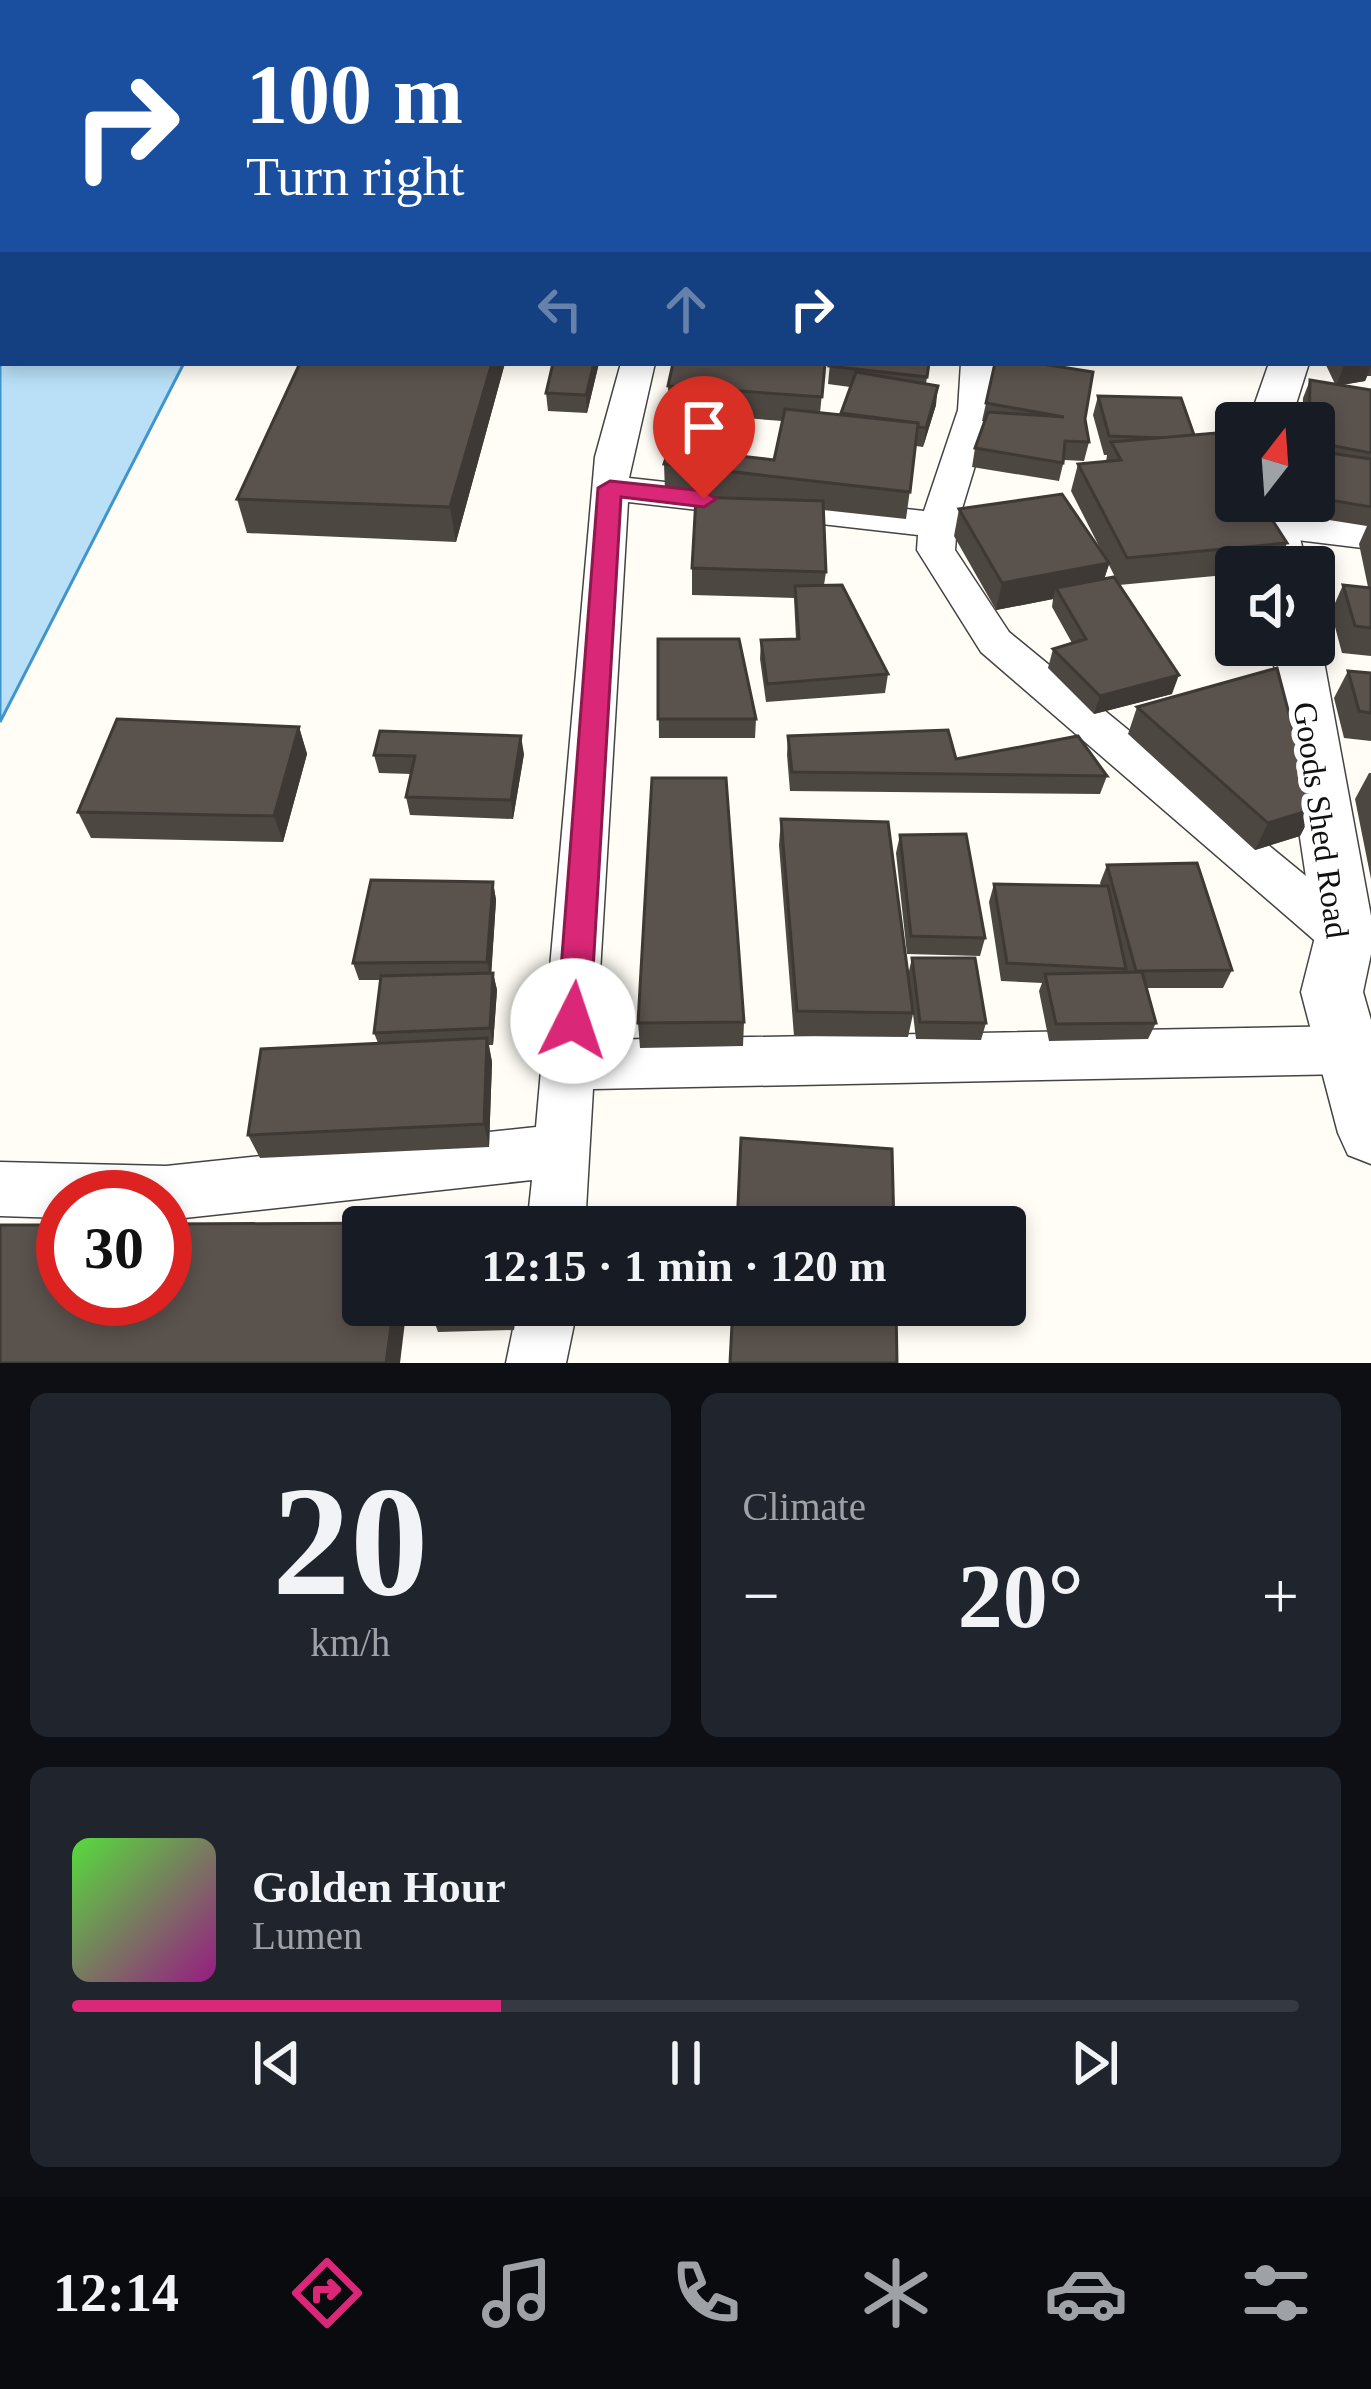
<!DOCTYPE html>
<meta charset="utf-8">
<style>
:root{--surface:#171b24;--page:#20242c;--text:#f1f3f6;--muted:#9ea1a6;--line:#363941;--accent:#db2777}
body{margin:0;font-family:Georgia,serif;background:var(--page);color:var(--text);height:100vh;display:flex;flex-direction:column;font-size:45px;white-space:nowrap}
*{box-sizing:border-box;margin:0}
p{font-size:39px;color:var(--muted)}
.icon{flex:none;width:66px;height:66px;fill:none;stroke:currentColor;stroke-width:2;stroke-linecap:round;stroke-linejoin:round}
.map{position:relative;height:1363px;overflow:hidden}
.details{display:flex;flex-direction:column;gap:30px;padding:30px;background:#0d0f14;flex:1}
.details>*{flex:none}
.top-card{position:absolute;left:0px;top:0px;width:1371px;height:366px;box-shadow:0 6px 18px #0003;background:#1a4fa0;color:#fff;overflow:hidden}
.needle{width:78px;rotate:17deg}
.fabs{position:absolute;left:1215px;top:402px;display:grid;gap:24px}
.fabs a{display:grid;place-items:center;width:120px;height:120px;border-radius:12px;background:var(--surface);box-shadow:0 6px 18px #0003;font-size:60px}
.speed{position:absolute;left:36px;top:1170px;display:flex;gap:24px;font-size:60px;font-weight:700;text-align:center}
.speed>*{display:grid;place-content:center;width:156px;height:156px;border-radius:50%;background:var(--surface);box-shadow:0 6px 18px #0003;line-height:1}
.speed .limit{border:18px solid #d22;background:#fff;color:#111}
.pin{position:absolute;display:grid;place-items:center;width:102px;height:102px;color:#fff;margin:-123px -51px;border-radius:50% 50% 50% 0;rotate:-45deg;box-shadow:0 0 12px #0007}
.pin .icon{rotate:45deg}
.me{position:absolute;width:132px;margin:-66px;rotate:4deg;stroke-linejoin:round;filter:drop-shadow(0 0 9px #0008)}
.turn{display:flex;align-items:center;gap:42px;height:252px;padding:0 48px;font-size:54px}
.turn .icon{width:156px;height:156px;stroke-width:2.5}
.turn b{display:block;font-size:84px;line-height:102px}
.lanes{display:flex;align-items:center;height:114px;padding:0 48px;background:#0003;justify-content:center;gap:60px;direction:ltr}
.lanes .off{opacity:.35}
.big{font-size:90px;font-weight:800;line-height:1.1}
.details .tile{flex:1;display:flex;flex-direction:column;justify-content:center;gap:18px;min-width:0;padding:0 42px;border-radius:18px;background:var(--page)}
.details .dial{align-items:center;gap:0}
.dial b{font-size:156px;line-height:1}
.song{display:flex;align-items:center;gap:36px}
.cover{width:144px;height:144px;border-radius:18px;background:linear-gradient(135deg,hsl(110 70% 55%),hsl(310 70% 35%))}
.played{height:12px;border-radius:6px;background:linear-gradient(90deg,var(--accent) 35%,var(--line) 35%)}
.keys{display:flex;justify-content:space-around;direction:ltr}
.heat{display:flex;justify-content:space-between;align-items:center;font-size:66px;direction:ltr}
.details .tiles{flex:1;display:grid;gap:30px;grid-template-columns:1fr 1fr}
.tile:last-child{grid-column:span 2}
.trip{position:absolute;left:342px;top:1206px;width:684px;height:120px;border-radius:12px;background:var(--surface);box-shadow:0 6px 18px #0003;font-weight:800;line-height:120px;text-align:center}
.dock{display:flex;height:192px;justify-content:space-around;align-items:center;background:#090b0e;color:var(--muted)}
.dock .icon{width:84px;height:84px}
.dock .active{color:var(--accent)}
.dock b{font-size:54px;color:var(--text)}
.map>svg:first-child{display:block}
.water{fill:#b9e0f7;stroke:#3f96cf;stroke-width:3}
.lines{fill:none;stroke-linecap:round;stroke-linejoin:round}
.minor-casing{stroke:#444;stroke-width:3}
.tertiary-casing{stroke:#444;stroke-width:3}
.minor{fill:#fff;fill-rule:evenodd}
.tertiary{fill:#fff;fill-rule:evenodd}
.wall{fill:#4d4742;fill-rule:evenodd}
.shaded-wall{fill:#3f3936}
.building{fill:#5a524d;stroke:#3f3936;stroke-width:3}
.route{fill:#db2777;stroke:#8e194d;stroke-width:3}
.labels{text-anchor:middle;stroke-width:12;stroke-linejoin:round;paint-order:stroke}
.street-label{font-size:33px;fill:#111;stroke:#fff}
</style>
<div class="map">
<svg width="1371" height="1363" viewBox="0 0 1371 1363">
<rect width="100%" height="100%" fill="#fffdf5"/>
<!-- water -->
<path class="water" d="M 0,0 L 374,0 L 3,3 L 3,363 L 184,363 L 0,722 Z"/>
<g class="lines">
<defs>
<g id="minor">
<path d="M 699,0 L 723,0 L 698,3 Z"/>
<rect x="922" y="0" width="24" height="3"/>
<path d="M 621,363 L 655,363 L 629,478 L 924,511 L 958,410 L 961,363 L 995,363 L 992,410 L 957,525 L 955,550 L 1009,632 L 1362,922 L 1370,937 L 1362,952 L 1345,958 L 1328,952 L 981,652 L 917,550 L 918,535 L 628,502 L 596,1040 L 1348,1026 L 1371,1034 L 1371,1082 L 1348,1074 L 593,1089 L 585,1227 L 527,1227 L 532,1180 L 166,1220 L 165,1197 L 63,1197 L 63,1218 L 0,1216 L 0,1162 L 166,1166 L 536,1127 L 595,457 Z"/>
<path d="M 1276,515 L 1371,523 L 1371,549 L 1263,536 L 1257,527 L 1263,518 Z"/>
<path d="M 518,1305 L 578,1305 L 566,1363 L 506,1363 Z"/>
</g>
<g id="tertiary">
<path d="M 1269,363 L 1309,363 L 1290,423 L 1248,423 Z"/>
<path d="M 1247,501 L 1291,501 L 1307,567 L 1259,567 Z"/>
<path d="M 1314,633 L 1321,645 L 1371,916 L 1371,954 L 1363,992 L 1371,1020 L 1371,1164 L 1348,1155 L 1338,1133 L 1301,992 L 1315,937 L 1271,645 L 1314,645 Z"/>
</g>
</defs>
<!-- minor casing -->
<use href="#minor" class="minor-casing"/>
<!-- tertiary casing -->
<use href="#tertiary" class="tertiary-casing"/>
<!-- minor -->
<use href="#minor" class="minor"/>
<!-- tertiary -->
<use href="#tertiary" class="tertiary"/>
</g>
<!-- wall -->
<g class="wall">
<path d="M 1294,0 L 1371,0 L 1371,101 L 1368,101 L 1368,3 L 1294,3 Z"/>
<rect x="1368" y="150" width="3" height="93"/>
<path d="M 1368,247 L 1371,248 L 1371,384 L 1371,376 L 1367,376 L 1365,381 L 1341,385 L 1371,390 L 1371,656 L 1342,653 L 1331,612 L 1343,585 L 1368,587 L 1359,544 L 1367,526 L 1310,517 L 1309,501 L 1314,501 L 1314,423 L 1302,423 L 1303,398 L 1310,380 L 1335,384 L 1325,363 L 1368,363 Z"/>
<path d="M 505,363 L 456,542 L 247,533 L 237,499 Z"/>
<path d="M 553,363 L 599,363 L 587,413 L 548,411 L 546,393 Z"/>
<path d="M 825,363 L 820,413 L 840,415 L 850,387 L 828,384 L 830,363 L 929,363 L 926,384 L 936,405 L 923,447 L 916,446 L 906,519 L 823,510 L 826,572 L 824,585 L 888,674 L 885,693 L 766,702 L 760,659 L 761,640 L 796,639 L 794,598 L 692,595 L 692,568 L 719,498 L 665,491 L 664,464 L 703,427 L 703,452 L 774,460 L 782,421 L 668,412 L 668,386 Z"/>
<path d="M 995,363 L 1085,419 L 1089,442 L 1084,461 L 1064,460 L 1059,481 L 972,467 L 975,448 L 985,422 L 982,421 Z"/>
<path d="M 1098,396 L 1194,435 L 1287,543 L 1277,567 L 1236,567 L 1236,574 L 1119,585 L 1172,694 L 1094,714 L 1048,668 L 1053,649 L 1072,643 L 1052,607 L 1053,599 L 996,610 L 954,536 L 959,509 L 1104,556 L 1071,491 L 1078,464 L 1106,462 L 1107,455 L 1104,455 L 1093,415 ZM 1109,565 L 1118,583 L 1104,579 Z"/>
<path d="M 658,639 L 756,719 L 755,738 L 659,738 Z"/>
<path d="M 1348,671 L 1371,673 L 1371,741 L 1344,738 L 1334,698 Z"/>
<path d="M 1137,707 L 1314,809 L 1300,836 L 1255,850 L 1128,734 Z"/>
<path d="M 299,727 L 307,754 L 283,842 L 91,838 L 78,812 Z"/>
<path d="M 788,736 L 956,759 L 1107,776 L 1100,794 L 790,791 L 787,755 Z"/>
<path d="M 524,754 L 513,819 L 410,815 L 406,797 L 411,774 L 379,773 L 374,755 Z"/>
<path d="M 1369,773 L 1371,773 L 1371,879 L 1355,799 Z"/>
<path d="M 781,819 L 908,975 L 912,958 L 986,1023 L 981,1040 L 916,1039 L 913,1014 L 908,1037 L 794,1036 L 779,845 Z"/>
<path d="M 900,835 L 985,938 L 980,956 L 907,954 L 896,853 Z"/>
<path d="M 1107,865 L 1232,970 L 1223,988 L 1147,988 L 1156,1023 L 1148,1039 L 1049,1041 L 1039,991 L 1042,983 L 1001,981 L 989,902 L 994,884 L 1101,886 L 1100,883 Z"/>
<path d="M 493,882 L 496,900 L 491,973 L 493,973 L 497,990 L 493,1045 L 489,1045 L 492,1062 L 489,1147 L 260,1158 L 248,1135 L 378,1043 L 374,1033 L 381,980 L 359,980 L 353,963 Z"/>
<path d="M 744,1022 L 743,1046 L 640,1048 L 638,1023 Z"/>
<path d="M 434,1305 L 516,1305 L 514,1330 L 438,1332 L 433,1318 Z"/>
</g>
<!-- shaded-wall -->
<g class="shaded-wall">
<path d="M 1371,355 L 1371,367 L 1365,381 L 1336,386 L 1345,363 L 1368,363 L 1368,356 Z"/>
<path d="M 492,363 L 505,363 L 456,542 L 450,507 Z"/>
<path d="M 594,363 L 599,363 L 587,413 L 586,395 Z"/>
<path d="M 938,386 L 936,405 L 923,447 L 926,428 Z"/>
<path d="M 703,427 L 703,454 L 696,451 Z"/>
<path d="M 1109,563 L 1101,590 L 1056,588 L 1053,599 L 996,610 L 1002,583 Z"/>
<path d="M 1179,675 L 1172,694 L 1094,714 L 1100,696 Z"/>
<path d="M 299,727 L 307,754 L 283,842 L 274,816 Z"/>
<path d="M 521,736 L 524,754 L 513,819 L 511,800 Z"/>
<path d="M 1314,809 L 1300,836 L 1255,850 L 1268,823 Z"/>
<path d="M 493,882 L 496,900 L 491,979 L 487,962 Z"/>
<path d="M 493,973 L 497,990 L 493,1045 L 490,1028 Z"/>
<path d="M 487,1038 L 492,1062 L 489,1147 L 484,1124 Z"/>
<path d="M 394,1305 L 407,1305 L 400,1363 L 386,1363 Z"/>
<path d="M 512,1305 L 516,1305 L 514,1330 L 511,1317 Z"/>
</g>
<!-- building -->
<g class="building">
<path d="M 618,0 L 671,0 L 671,3 L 617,3 Z"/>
<path d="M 779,0 L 907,0 L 908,3 L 779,3 Z"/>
<rect x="944" y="0" width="106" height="3"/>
<rect x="1057" y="0" width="64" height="3"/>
<rect x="1127" y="0" width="45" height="3"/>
<path d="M 1337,0 L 1371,0 L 1371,4 L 1368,3 Z"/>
<path d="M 1368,37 L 1371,38 L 1371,78 L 1368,78 Z"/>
<path d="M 1368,150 L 1371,150 L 1371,185 L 1368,181 Z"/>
<path d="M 1368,190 L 1371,191 L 1371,225 L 1368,224 Z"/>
<path d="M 1368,247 L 1371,248 L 1371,287 L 1368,281 Z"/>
<path d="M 1368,311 L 1371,312 L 1371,343 L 1368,337 Z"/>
<path d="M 1368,337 L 1371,343 L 1371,355 L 1368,356 Z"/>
<path d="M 300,363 L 492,363 L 450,507 L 237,499 Z"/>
<path d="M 553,363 L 594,363 L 586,395 L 546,393 Z"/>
<path d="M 673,363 L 825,363 L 822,397 L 668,386 Z"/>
<path d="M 830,363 L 929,363 L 927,377 L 829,366 Z"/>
<path d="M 995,363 L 1036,363 L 1093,372 L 1085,419 L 1089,442 L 1065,441 L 1063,463 L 975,448 L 988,412 L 1064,417 L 986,403 Z"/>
<path d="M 856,372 L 938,386 L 926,428 L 918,427 L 918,423 L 841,413 Z"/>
<path d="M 1310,380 L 1371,390 L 1371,453 L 1314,442 L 1314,423 L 1309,423 Z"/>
<path d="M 1098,396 L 1181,398 L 1194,435 L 1164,438 L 1109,436 Z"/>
<path d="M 785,409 L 918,423 L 910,492 L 664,464 L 677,424 L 703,427 L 696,451 L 774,460 Z"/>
<path d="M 1216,433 L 1236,464 L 1236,501 L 1260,501 L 1287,543 L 1127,558 L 1078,464 L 1121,460 L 1111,442 Z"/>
<path d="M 1316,451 L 1371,459 L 1371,507 L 1318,498 Z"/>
<path d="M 1062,494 L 1109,563 L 1002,583 L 959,509 Z"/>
<path d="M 696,497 L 823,501 L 826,572 L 692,568 Z"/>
<path d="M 1114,577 L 1179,675 L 1100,696 L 1053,649 L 1086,639 L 1056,588 Z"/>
<path d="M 842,585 L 888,674 L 767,684 L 761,640 L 799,639 L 795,586 Z"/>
<path d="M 1343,585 L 1371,588 L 1371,628 L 1355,626 Z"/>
<path d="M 658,639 L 739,639 L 756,719 L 658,719 Z"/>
<path d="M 1277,668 L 1314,809 L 1268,823 L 1137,707 Z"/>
<path d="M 1348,671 L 1371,673 L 1371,713 L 1359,711 Z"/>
<path d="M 117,719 L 299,727 L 274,816 L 78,812 Z"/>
<path d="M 948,730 L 956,759 L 1078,736 L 1107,776 L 792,772 L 788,736 Z"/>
<path d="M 380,731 L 521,736 L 511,800 L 406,797 L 415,756 L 374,755 Z"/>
<path d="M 652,778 L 726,778 L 744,1022 L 638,1023 Z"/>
<path d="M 781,819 L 888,822 L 913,1013 L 797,1011 Z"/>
<path d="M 966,834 L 985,938 L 911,936 L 900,835 Z"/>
<path d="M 1197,863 L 1232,970 L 1136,971 L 1107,865 Z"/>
<path d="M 371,880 L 493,882 L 487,962 L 353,963 Z"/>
<path d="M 994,884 L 1108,886 L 1126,969 L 1007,963 Z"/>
<path d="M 912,958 L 975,958 L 986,1023 L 920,1022 Z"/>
<path d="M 1142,972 L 1156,1023 L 1056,1024 L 1045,974 Z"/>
<path d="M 493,973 L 490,1028 L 374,1033 L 381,976 Z"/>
<path d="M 487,1038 L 484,1124 L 248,1135 L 261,1049 Z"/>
<path d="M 741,1138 L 892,1149 L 894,1227 L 737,1227 Z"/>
<path d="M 404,1223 L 403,1227 L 363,1227 L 363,1305 L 394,1305 L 386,1363 L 0,1363 L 0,1225 L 63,1225 L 63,1299 L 165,1299 L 165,1224 Z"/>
<path d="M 434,1305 L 512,1305 L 511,1317 L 433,1318 Z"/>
<path d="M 733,1305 L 896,1305 L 897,1363 L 730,1363 Z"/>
</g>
<!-- route -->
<path class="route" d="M 610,481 L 704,491 L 716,499 L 704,507 L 621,497 L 590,1021 L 585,1031 L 573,1036 L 561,1031 L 557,1021 L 598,488 Z"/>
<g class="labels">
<!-- street labels -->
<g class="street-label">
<text transform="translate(1322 820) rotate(82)" y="12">Goods Shed Road</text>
</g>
</g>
</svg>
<div class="fabs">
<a><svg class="needle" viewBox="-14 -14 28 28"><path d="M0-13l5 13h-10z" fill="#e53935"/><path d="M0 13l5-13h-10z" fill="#9ea1a6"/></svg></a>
<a><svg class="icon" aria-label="sound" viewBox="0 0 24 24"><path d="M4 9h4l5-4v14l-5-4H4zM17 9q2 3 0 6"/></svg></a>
</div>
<div class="speed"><div class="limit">30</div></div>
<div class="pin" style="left:704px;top:499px;background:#d93025"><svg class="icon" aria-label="arrive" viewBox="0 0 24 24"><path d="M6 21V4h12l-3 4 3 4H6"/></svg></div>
<svg class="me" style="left:573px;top:1021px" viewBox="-20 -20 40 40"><circle r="19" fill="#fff"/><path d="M0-13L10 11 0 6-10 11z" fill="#db2777"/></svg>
<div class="trip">12:15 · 1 min · 120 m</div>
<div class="top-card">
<div class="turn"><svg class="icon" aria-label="right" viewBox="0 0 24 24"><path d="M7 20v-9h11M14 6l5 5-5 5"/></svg><div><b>100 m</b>Turn right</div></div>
<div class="lanes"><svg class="icon off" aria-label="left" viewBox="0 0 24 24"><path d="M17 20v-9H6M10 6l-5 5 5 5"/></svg><svg class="icon off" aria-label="ahead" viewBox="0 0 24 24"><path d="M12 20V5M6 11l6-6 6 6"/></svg><svg class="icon" aria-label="right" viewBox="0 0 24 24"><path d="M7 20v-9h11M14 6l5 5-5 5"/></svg></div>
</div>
</div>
<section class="details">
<div class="tiles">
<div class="tile dial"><b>20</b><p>km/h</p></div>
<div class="tile"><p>Climate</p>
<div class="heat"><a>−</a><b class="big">20°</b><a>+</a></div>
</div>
<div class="tile">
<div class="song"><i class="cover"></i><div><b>Golden Hour</b><p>Lumen</p></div></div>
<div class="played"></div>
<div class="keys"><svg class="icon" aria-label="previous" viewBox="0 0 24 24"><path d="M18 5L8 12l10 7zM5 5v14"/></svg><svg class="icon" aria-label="pause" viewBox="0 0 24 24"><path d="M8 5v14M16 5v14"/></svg><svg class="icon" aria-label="next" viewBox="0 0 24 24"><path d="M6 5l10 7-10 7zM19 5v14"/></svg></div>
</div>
</div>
</section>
<nav class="dock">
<b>12:14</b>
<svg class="icon active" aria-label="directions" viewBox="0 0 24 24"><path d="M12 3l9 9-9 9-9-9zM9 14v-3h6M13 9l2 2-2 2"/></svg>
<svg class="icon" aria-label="music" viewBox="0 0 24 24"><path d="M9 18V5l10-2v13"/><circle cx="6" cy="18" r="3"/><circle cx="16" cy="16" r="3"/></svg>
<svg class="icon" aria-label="phone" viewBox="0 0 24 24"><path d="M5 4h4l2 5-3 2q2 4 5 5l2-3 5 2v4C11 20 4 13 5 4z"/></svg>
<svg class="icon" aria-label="climate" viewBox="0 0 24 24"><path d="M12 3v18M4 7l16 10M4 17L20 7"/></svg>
<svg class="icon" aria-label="car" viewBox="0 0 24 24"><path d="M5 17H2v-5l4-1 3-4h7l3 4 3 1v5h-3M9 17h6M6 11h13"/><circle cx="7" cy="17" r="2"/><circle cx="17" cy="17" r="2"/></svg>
<svg class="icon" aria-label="filters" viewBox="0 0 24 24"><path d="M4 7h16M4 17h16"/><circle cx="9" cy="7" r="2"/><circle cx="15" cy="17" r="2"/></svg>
</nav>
